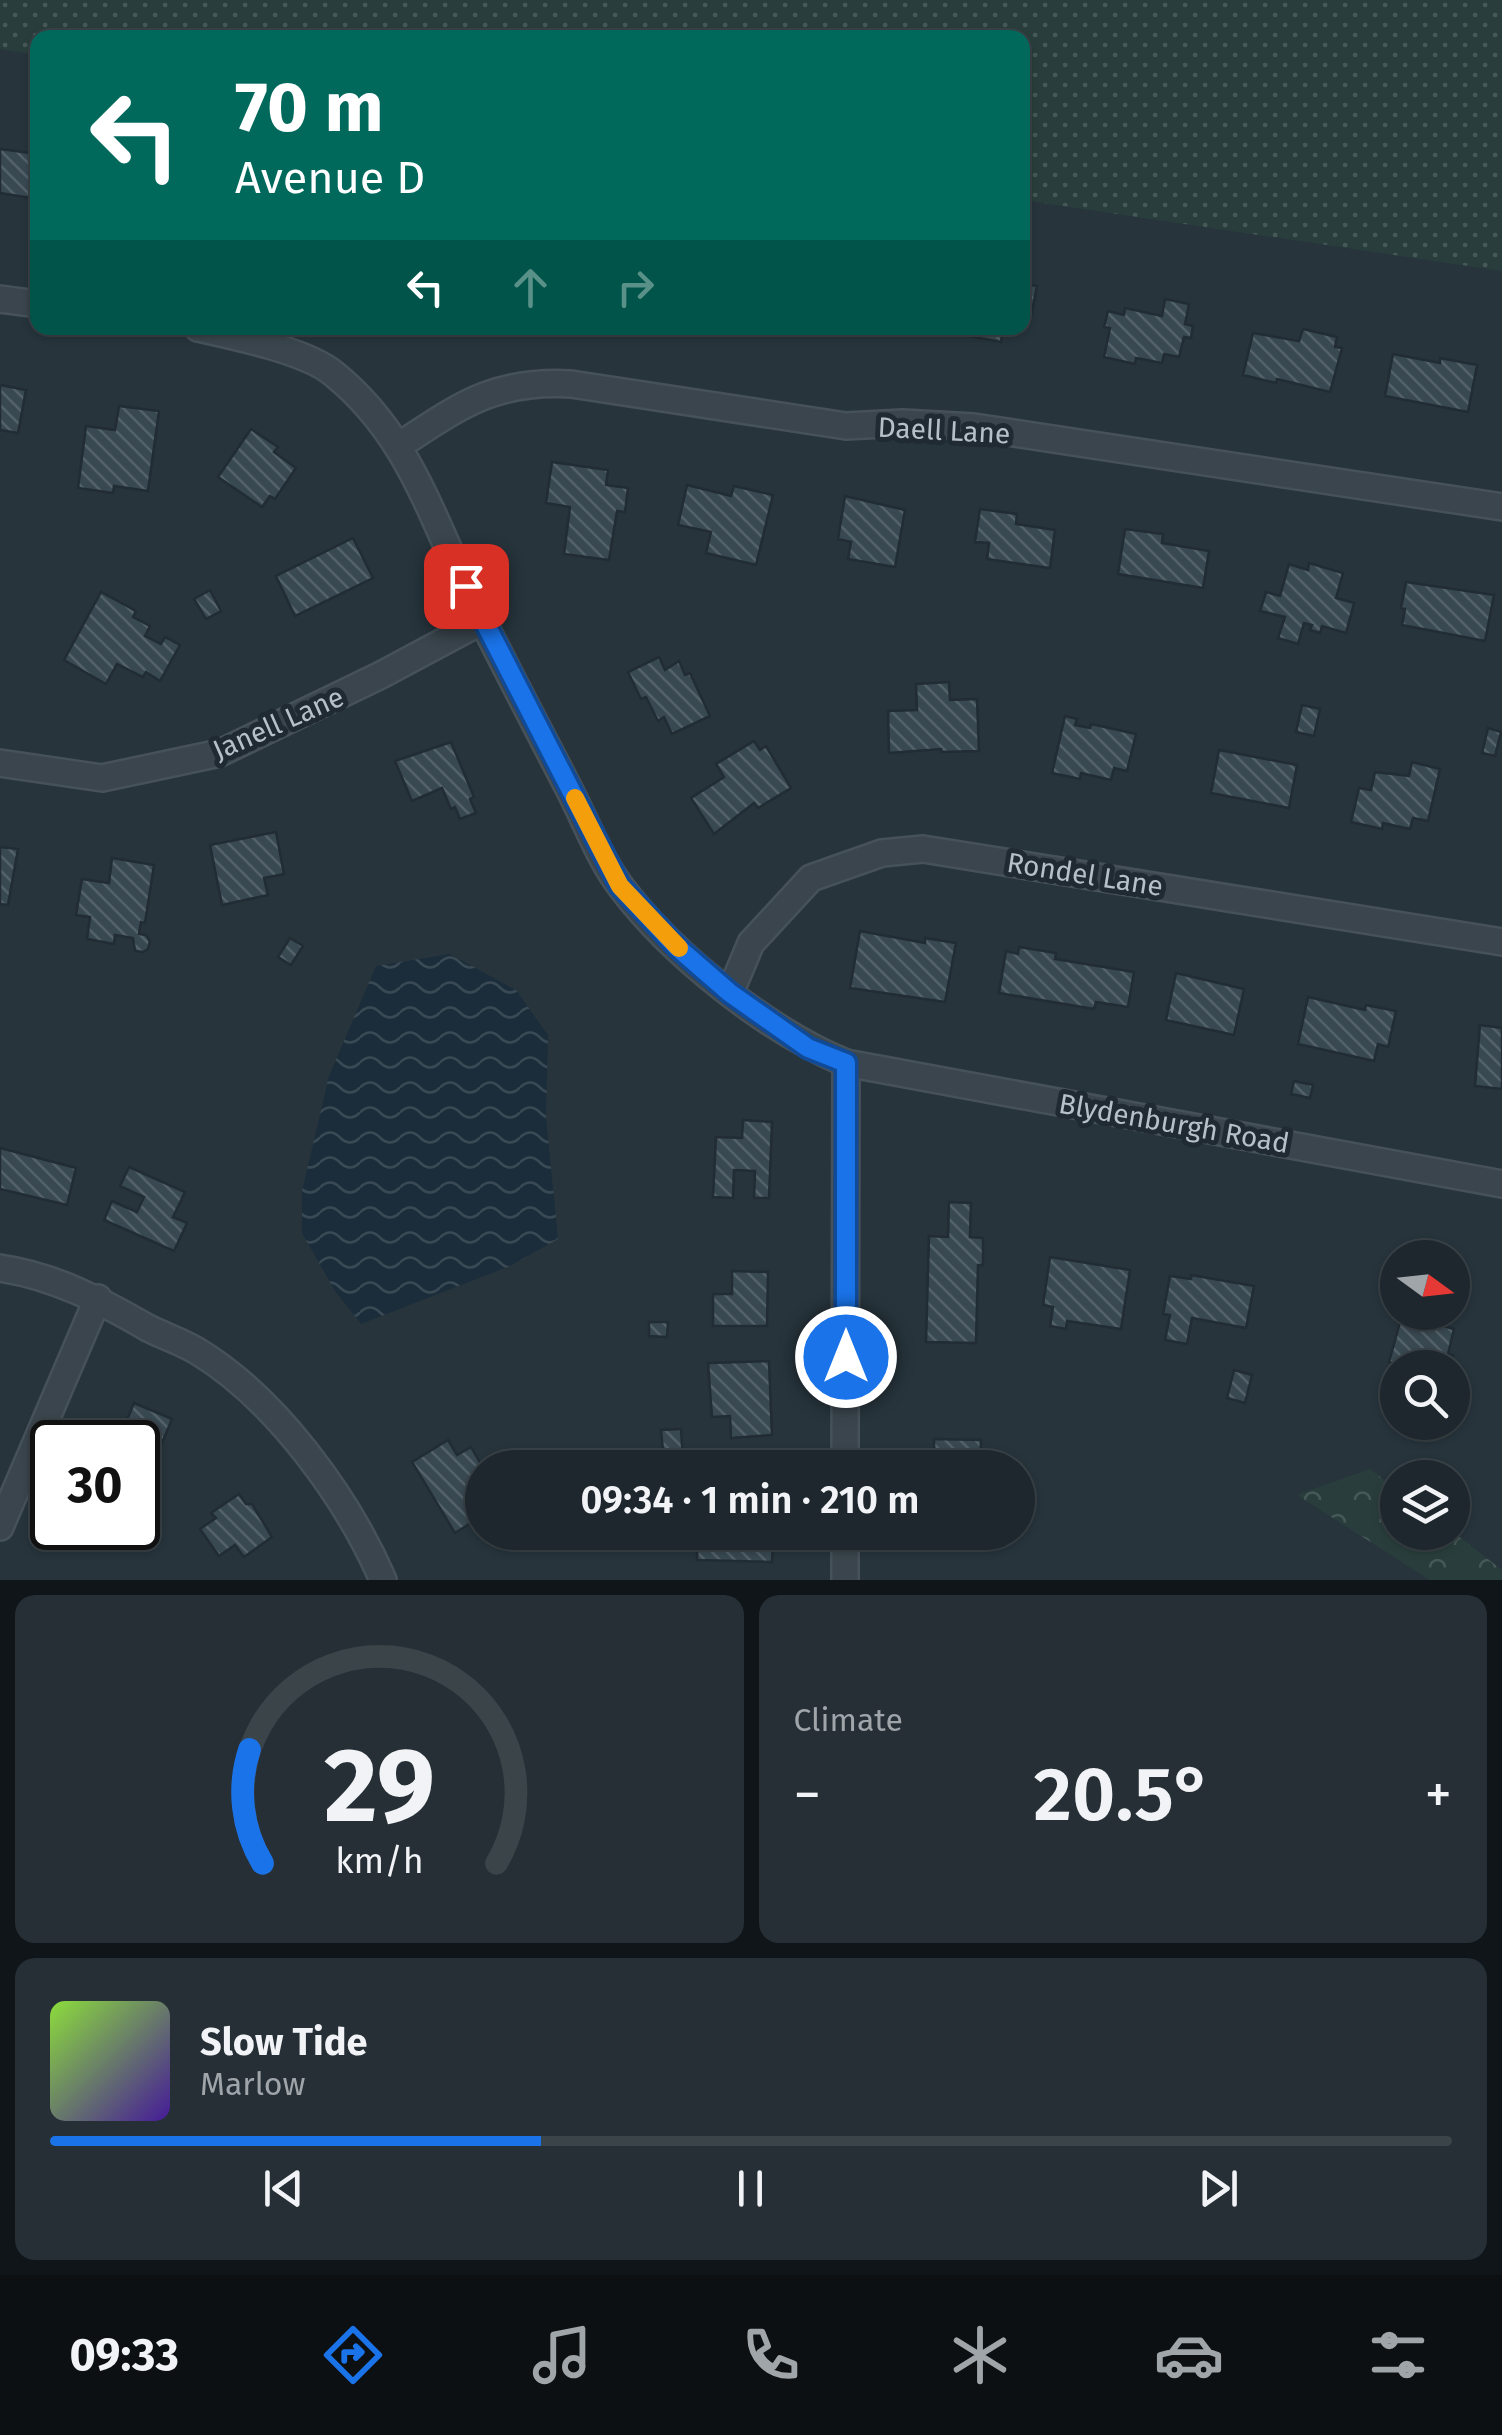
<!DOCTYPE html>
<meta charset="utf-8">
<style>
:root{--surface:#1d272d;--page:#252f35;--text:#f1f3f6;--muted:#a0a5aa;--line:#3b4449;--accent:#1a73e8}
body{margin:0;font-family:"Fira Sans",sans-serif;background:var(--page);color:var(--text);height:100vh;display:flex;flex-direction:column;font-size:38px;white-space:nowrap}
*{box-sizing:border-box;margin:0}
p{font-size:32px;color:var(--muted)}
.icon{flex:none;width:55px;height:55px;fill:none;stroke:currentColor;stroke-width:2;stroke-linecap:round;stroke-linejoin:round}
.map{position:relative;height:1580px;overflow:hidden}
.panel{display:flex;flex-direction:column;gap:15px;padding:15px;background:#101519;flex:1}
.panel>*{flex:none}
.top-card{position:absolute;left:30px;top:30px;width:1000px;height:305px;border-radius:20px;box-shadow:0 2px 8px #0004,0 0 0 2px var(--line);background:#00695c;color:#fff;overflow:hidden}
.needle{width:65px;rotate:105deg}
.buttons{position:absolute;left:1380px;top:1240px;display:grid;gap:20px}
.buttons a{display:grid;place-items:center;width:90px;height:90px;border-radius:50%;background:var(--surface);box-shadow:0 2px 8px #0004,0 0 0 2px var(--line);font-size:50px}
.speed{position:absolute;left:30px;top:1420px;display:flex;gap:20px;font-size:50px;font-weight:700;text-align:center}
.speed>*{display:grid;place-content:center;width:130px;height:130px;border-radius:50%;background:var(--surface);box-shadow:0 2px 8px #0004,0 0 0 2px var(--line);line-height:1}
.speed .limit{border:5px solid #111;border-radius:15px;background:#fff;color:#111}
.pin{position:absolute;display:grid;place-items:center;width:85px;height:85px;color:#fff;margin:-42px;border-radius:20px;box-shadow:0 5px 15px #0006}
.me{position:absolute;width:110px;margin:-55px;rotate:0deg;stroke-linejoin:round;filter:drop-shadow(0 0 8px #0008)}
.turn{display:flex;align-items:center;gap:35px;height:210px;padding:0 40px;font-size:45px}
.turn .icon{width:130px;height:130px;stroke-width:2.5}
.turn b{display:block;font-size:70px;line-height:85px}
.lanes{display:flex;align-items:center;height:95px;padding:0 40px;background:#0003;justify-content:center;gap:50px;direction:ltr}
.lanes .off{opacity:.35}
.big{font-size:75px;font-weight:600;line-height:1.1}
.panel .widget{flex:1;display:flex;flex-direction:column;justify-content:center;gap:15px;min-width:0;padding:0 35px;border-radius:20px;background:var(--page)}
.panel .dial{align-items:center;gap:0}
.dial svg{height:260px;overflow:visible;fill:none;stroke:var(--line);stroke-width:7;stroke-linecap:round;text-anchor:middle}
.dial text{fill:var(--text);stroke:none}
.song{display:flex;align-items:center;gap:30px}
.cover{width:120px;height:120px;border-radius:15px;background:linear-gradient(135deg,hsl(90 70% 55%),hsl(260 70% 35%))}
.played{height:10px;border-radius:5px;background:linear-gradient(90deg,var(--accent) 35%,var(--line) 35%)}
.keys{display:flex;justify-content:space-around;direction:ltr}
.heat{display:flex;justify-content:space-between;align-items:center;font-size:55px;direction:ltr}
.panel .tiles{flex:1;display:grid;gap:15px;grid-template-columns:1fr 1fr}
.widget:last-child{grid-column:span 2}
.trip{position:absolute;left:465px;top:1450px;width:570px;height:100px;border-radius:50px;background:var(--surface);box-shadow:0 2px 8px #0004,0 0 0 2px var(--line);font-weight:600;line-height:100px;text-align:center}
.menu{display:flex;height:160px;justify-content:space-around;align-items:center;background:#0c1012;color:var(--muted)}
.menu .icon{width:70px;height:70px}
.menu .current{color:var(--accent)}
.menu b{font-size:45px;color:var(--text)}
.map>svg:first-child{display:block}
.grass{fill:url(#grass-dots)}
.forest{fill:url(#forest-crowns)}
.water{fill:url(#water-waves)}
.building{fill:url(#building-back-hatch);stroke:#212c34;stroke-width:2.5}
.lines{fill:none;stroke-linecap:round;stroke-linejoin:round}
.street-casing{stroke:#465159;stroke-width:30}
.street{stroke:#3a454d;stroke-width:25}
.route-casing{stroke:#114b97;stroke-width:25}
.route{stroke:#1a73e8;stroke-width:18}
.slow{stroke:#f59e0b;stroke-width:18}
.labels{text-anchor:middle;stroke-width:10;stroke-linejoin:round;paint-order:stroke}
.street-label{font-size:28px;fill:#b6c0c8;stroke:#1f2a32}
</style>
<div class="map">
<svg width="1502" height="1580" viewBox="0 0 1502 1580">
<defs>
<pattern id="grass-dots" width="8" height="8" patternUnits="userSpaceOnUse" patternTransform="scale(2.5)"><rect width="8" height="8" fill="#293e3c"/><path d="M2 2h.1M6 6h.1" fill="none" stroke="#465857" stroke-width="1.8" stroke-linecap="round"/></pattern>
<pattern id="forest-crowns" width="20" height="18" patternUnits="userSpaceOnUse" patternTransform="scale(2.5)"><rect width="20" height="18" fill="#293e3c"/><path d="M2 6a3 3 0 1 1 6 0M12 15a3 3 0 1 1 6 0" fill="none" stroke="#465857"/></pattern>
<pattern id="water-waves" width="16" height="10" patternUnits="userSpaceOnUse" patternTransform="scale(2.5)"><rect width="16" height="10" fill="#1b2d3a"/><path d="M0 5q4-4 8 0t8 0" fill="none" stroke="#3a4a55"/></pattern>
<pattern id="building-back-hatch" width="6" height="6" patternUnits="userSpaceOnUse" patternTransform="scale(2.5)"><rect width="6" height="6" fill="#394952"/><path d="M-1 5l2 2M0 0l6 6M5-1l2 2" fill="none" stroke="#536169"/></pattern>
</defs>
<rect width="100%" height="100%" fill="#27343c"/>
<!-- grass -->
<path class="grass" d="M 0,0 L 1502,0 L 1502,271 L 1023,200 L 1022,38 L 38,38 L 37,55 L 0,49 Z"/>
<!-- forest -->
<path class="forest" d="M 1370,1469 L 1397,1490 L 1398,1532 L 1453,1532 L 1502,1570 L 1502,1580 L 1430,1580 L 1297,1495 Z"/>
<!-- water -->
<path class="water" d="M 450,954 L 516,990 L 548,1035 L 546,1118 L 558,1239 L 510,1266 L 361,1324 L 335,1291 L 302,1233 L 302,1191 L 329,1076 L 376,966 Z"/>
<!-- building -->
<g class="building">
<path d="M 0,149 L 38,154 L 38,202 L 30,201 L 31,198 L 0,193 Z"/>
<path d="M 1022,273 L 1027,274 L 1026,284 L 1037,286 L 1030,322 L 1022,320 Z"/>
<path d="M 1165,299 L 1189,304 L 1185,324 L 1193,326 L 1191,338 L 1184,337 L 1179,357 L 1164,354 L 1162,363 L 1136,358 L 1135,364 L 1104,357 L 1110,328 L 1104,327 L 1108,311 L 1124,315 L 1125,308 L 1162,316 Z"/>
<path d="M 961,328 L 1003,328 L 1001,342 L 959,334 Z"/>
<path d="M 1303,329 L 1337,337 L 1335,347 L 1342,348 L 1330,392 L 1277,379 L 1276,383 L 1243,375 L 1253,333 L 1299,341 Z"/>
<path d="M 1393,354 L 1440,363 L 1440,358 L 1477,365 L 1468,412 L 1385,396 Z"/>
<path d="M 0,385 L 26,390 L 18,433 L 0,430 Z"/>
<path d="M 119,406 L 159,411 L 148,491 L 114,486 L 113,493 L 78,488 L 86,426 L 115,430 Z"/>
<path d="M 251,429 L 278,447 L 274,452 L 296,468 L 275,499 L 270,496 L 262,507 L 218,477 Z"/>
<path d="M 552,462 L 608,470 L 606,485 L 628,488 L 625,512 L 617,511 L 609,560 L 564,554 L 570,507 L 546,503 Z"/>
<path d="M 687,485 L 731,496 L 734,486 L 773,495 L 756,565 L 706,553 L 711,532 L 678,525 Z"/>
<path d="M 845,496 L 905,510 L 895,567 L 848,559 L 851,542 L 838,539 Z"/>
<path d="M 980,509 L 1017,514 L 1016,524 L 1055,530 L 1050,568 L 987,559 L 989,543 L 975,542 Z"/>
<path d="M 1125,529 L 1163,534 L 1162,543 L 1209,551 L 1203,588 L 1118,574 Z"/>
<path d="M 353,538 L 373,578 L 295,616 L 276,576 Z"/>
<path d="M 1309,563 L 1343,573 L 1336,598 L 1354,603 L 1346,633 L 1322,626 L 1320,633 L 1310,630 L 1312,625 L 1304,623 L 1298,644 L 1278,638 L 1285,617 L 1260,611 L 1266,592 L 1280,596 L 1289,564 L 1308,570 Z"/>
<path d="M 1406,582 L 1494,595 L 1485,641 L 1402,625 L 1405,609 L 1401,608 Z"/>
<path d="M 210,590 L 221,611 L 206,619 L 194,599 Z"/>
<path d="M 101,592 L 136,611 L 133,617 L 150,626 L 145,636 L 161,644 L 165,637 L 180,645 L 160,681 L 146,672 L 143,677 L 117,664 L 106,684 L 64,660 Z"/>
<path d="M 659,657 L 665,670 L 679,661 L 685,675 L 690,673 L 710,716 L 672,734 L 664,717 L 658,721 L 646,697 L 641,699 L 628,672 Z"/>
<path d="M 949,682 L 950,700 L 977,699 L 979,751 L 941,752 L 941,749 L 889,753 L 888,711 L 917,710 L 916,684 Z"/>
<path d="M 1302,705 L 1320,709 L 1314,736 L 1296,732 Z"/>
<path d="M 1065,716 L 1077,719 L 1075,725 L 1090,728 L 1091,724 L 1136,734 L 1127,771 L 1114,768 L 1111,780 L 1081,773 L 1080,779 L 1052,773 Z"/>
<path d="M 1488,728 L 1501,732 L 1495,756 L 1482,753 Z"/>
<path d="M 754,741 L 760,750 L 766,746 L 791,788 L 758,808 L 754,803 L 714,834 L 691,798 L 724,777 L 716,764 Z"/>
<path d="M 451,742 L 474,797 L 470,799 L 476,813 L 460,819 L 455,807 L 451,809 L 442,788 L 412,801 L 395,761 Z"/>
<path d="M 1219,750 L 1297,765 L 1289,808 L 1211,793 Z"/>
<path d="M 1412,762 L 1440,769 L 1428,821 L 1413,818 L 1410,829 L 1383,823 L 1382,829 L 1351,822 L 1359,788 L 1371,790 L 1375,772 L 1409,776 Z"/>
<path d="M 276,832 L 284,874 L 264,878 L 268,895 L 222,905 L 210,845 Z"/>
<path d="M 0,847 L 18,849 L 8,905 L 0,904 Z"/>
<path d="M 112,858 L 154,865 L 145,923 L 141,922 L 139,934 L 146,935 L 150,941 L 148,949 L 143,952 L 135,951 L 133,938 L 115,935 L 114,944 L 87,939 L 90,917 L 76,915 L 82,879 L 109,883 Z"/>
<path d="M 860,931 L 925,943 L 925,938 L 956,943 L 945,1002 L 850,988 Z"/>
<path d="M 290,938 L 303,946 L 291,965 L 278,957 Z"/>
<path d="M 1019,947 L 1056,953 L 1055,959 L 1134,972 L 1128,1007 L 1096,1002 L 1094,1009 L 999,993 L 1006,951 L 1018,954 Z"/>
<path d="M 1176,973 L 1244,989 L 1234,1035 L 1166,1020 Z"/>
<path d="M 1308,997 L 1365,1010 L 1366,1005 L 1396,1011 L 1388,1047 L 1378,1044 L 1374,1061 L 1298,1044 Z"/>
<path d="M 1480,1025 L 1502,1028 L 1502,1089 L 1475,1086 Z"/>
<path d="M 1294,1081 L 1313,1085 L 1310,1098 L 1291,1094 Z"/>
<path d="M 743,1120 L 772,1122 L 769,1198 L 754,1198 L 755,1171 L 734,1170 L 733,1198 L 713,1197 L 716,1137 L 742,1138 Z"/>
<path d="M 0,1148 L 76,1168 L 67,1205 L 0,1189 Z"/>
<path d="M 129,1167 L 185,1192 L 173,1217 L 187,1223 L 174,1251 L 104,1220 L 112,1201 L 137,1212 L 144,1197 L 120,1186 Z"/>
<path d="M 949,1202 L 971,1203 L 970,1237 L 983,1238 L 983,1265 L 978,1265 L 976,1343 L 926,1342 L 929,1236 L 948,1237 Z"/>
<path d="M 1050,1257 L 1130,1270 L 1121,1329 L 1067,1321 L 1066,1329 L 1050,1326 L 1053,1307 L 1043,1305 Z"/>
<path d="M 732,1271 L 768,1272 L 767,1326 L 713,1326 L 713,1294 L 732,1294 Z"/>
<path d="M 1191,1275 L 1254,1286 L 1246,1328 L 1192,1318 L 1187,1344 L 1165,1340 L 1170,1315 L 1163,1314 L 1170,1276 L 1191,1279 Z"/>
<path d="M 1402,1315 L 1454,1329 L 1448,1354 L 1453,1355 L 1450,1368 L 1409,1368 L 1389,1362 Z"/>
<path d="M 649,1322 L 668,1322 L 667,1337 L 649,1336 Z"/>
<path d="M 769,1361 L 772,1435 L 731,1438 L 730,1416 L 712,1417 L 708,1363 Z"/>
<path d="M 1234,1370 L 1252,1375 L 1245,1403 L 1227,1398 Z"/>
<path d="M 134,1403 L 172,1419 L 142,1491 L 138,1491 L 138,1442 L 118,1442 Z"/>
<path d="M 681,1429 L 683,1460 L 664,1461 L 661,1430 Z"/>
<path d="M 934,1439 L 981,1440 L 980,1468 L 934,1468 Z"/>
<path d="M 448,1440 L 457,1455 L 471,1447 L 483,1468 L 482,1474 L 473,1480 L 482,1496 L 482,1516 L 455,1533 L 412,1462 Z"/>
<path d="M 239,1494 L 246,1504 L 252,1504 L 272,1537 L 244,1557 L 235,1545 L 219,1556 L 200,1529 L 216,1518 L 211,1513 Z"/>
<path d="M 698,1532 L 773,1532 L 772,1562 L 697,1560 Z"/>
</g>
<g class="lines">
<defs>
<g id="street">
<path d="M 0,299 L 38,304"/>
<path d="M 198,328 C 234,336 307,351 334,374 C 402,429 426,501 461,577 C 495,648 532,717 568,787 C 585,819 599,858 621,887 C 672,955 768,1031 846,1063 L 1502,1184"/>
<path d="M 400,445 C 461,405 494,380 571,384 L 846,426 L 903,423 L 974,427 L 1502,507"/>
<path d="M 0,763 L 102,778 L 220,753 L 381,675 L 482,621"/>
<path d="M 730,993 L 751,943 L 811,878 L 882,853 L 923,849 L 1502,942"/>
<path d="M 0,1268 C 55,1276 101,1301 148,1328 C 164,1336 182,1342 197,1351 C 275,1398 347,1497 383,1580"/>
<path d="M 845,1468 L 846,1063"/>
<path d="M 0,1527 L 98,1298"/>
<path d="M 845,1580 L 845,1532"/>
</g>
</defs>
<!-- street casing -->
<use href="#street" class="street-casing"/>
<!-- street -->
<use href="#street" class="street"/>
</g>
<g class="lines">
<defs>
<path id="route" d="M 466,586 L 620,886 L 677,947 L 730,993 L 808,1048 L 846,1063 L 846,1357"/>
</defs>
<!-- route casing -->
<use href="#route" class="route-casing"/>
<!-- route -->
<use href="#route" class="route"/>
<!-- slow -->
<path class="slow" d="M 575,798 L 620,886 L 679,948"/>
</g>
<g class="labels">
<!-- street labels -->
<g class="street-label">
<text transform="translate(944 430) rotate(3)" y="10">Daell Lane</text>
<text transform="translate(278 723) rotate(-24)" y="10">Janell Lane</text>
<text transform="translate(1085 874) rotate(9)" y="10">Rondel Lane</text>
<text transform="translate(1174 1123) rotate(10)" y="10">Blydenburgh Road</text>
</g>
</g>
</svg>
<div class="buttons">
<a><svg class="needle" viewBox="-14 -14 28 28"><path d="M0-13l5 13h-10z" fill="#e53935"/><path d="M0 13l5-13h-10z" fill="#a0a5aa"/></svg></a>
<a><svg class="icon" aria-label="search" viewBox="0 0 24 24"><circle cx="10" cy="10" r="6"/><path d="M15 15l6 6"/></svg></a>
<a><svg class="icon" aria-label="layers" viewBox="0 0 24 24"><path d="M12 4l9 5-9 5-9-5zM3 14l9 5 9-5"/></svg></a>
</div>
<div class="speed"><div class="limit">30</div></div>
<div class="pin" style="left:466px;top:586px;background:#d93025"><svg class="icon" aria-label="arrive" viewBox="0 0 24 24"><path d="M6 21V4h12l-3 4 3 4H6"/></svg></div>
<svg class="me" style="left:846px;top:1357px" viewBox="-20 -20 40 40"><circle r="17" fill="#1a73e8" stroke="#fff" stroke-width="3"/><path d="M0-11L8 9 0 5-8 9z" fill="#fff"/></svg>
<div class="trip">09:34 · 1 min · 210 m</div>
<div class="top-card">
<div class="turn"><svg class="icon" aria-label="left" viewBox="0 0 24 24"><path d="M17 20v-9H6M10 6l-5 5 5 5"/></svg><div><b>70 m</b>Avenue D</div></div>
<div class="lanes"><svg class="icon" aria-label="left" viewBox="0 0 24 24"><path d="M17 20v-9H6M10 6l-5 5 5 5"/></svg><svg class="icon off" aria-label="ahead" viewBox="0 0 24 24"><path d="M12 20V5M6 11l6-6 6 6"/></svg><svg class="icon off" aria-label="right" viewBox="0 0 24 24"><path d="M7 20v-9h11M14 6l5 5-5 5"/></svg></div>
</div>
</div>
<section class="panel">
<div class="tiles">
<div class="widget dial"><svg viewBox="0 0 100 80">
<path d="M14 69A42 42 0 1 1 86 69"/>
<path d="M14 69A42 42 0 0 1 10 34" stroke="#1a73e8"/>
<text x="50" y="56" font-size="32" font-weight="700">29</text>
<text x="50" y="72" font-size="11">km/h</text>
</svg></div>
<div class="widget"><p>Climate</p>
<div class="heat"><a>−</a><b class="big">20.5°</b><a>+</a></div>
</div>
<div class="widget">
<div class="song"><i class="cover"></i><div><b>Slow Tide</b><p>Marlow</p></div></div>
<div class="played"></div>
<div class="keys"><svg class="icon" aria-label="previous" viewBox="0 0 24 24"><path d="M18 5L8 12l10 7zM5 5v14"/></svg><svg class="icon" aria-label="pause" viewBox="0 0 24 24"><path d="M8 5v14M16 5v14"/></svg><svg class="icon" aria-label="next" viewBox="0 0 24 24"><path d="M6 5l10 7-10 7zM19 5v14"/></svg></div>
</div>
</div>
</section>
<nav class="menu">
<b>09:33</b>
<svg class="icon current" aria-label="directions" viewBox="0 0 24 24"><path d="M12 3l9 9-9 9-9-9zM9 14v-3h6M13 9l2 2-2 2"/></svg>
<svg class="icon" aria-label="music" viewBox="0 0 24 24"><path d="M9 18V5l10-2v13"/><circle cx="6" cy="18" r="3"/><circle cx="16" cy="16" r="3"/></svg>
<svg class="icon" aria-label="phone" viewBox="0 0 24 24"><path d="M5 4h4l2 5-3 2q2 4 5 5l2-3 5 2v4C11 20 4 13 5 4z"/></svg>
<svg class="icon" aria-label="climate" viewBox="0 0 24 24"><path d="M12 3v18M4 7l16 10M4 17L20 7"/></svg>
<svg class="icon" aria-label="car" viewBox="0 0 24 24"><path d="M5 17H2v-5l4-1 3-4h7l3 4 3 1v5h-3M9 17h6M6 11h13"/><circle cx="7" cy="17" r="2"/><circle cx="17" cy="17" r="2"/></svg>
<svg class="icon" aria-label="filters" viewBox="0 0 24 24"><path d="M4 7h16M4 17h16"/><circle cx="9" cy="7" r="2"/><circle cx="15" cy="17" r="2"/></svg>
</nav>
